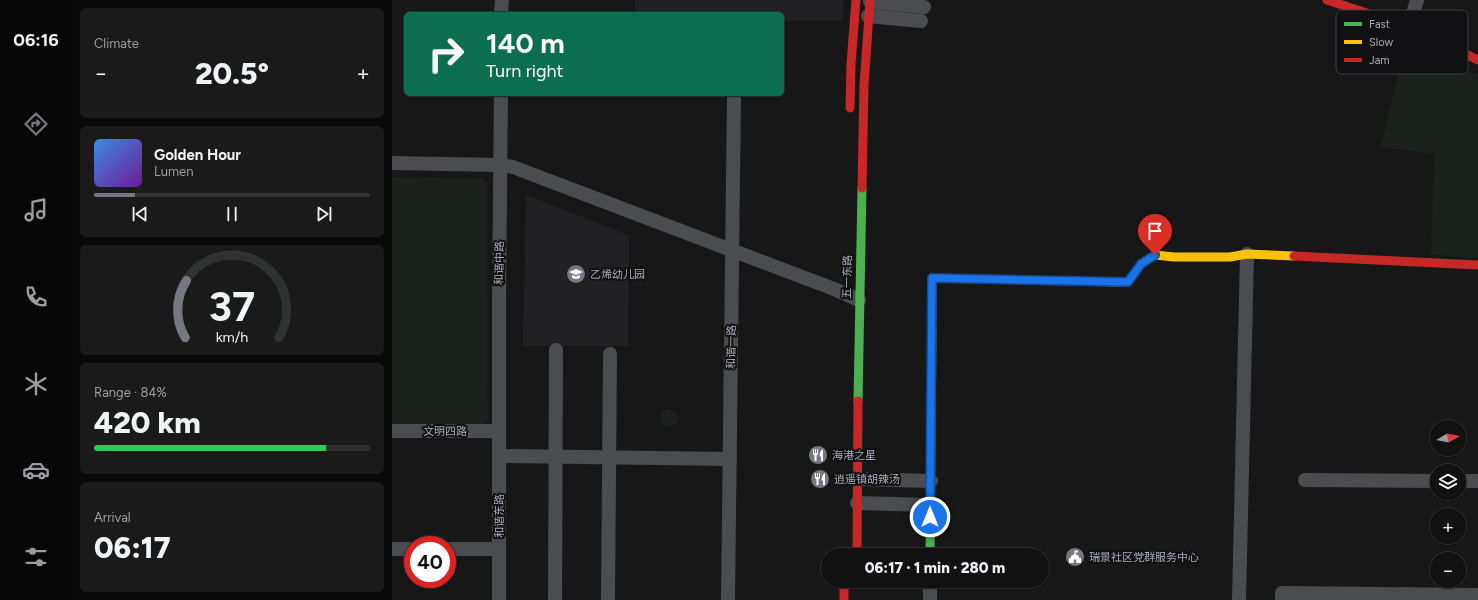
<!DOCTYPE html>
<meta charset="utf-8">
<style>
:root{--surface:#111;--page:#1a1a1a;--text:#f1f3f6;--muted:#9c9d9f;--line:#303131;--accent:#757880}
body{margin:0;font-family:Figtree,"Noto Sans SC",sans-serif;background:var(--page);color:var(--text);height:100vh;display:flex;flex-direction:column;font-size:15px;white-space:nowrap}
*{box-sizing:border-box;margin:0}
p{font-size:13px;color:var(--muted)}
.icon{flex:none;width:22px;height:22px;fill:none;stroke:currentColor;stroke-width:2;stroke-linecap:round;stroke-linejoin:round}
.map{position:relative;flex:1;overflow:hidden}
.sheet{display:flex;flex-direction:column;gap:8px;padding:8px;background:#090909;width:320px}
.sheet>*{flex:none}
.guide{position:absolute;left:12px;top:12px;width:380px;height:84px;border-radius:6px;box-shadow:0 1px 3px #0004,0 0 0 1px var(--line);background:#0b6e4f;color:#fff;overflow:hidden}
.needle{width:26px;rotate:80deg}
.controls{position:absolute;left:1038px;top:420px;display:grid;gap:8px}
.controls a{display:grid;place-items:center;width:36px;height:36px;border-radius:50%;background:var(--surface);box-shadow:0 1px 3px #0004,0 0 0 1px var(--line);font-size:20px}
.speed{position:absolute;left:12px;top:536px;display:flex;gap:8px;font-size:20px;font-weight:700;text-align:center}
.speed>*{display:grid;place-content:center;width:52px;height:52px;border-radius:50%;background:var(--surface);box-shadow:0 1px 3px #0004,0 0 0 1px var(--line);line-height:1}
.speed .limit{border:6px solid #d22;background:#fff;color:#111}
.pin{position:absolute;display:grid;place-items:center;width:34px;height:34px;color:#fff;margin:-41px -17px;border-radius:50% 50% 50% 0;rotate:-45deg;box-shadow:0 0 4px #0007}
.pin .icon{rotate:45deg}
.me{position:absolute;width:44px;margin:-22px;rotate:0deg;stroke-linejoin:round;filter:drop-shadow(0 0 3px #0008)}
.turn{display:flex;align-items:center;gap:14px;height:84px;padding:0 16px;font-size:18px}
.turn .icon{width:52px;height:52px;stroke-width:2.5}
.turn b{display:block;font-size:28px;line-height:34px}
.big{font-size:30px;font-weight:800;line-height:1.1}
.sheet .widget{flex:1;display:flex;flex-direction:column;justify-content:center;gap:6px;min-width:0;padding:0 14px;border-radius:6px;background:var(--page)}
.sheet .dial{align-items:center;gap:0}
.dial svg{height:104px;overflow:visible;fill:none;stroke:var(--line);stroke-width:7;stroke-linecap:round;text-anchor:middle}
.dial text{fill:var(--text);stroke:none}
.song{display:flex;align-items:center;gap:12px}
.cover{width:48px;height:48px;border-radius:6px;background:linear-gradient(135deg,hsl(210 70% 55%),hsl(280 70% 35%))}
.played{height:4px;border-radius:2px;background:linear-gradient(90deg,var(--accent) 15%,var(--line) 15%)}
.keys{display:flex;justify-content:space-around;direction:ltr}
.heat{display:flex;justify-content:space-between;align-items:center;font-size:22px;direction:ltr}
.charge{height:6px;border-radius:3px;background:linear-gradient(90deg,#34c759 84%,var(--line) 0)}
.trip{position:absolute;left:429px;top:548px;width:228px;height:40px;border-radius:20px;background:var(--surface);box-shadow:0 1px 3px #0004,0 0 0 1px var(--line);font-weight:800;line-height:40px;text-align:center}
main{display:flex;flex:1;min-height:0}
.tab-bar{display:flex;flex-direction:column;width:72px;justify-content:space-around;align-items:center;background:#070707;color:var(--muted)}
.tab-bar .icon{width:28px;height:28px}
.tab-bar .on{color:var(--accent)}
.tab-bar b{font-size:18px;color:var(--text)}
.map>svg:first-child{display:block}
.built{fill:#212124}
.green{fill:#1b211c}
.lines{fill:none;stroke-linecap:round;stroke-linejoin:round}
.street{stroke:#4b4c50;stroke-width:14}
.fast{stroke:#4caf50;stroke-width:9}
.slow{stroke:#ffc107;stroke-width:9}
.jam{stroke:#c62828;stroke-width:9}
.route-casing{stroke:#114b97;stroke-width:10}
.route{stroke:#1a73e8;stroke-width:7}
.labels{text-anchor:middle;stroke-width:4;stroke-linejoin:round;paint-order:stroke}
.street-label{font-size:11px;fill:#a8adb8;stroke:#111113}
.poi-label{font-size:11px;fill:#a8adb8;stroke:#111113;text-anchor:start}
.key{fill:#111113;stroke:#3e4045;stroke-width:1}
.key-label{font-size:11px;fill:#a8adb8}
</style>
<main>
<nav class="tab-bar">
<b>06:16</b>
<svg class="icon on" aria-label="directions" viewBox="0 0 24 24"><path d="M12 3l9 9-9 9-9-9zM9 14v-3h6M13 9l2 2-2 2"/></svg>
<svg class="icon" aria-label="music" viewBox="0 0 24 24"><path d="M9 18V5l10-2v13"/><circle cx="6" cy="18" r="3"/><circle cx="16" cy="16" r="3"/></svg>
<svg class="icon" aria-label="phone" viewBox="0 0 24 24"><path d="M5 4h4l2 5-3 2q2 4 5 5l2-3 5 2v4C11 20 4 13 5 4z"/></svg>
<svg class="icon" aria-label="climate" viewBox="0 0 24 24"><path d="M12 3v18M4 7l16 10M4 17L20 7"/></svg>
<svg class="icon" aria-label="car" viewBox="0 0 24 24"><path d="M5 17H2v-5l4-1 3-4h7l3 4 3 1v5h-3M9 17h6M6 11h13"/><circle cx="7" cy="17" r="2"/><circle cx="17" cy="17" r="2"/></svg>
<svg class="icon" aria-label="filters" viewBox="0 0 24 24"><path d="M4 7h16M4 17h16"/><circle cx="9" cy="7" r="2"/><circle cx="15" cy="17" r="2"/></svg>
</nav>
<section class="sheet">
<div class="widget"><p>Climate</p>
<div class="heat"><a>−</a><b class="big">20.5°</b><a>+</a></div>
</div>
<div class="widget">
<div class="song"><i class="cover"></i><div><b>Golden Hour</b><p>Lumen</p></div></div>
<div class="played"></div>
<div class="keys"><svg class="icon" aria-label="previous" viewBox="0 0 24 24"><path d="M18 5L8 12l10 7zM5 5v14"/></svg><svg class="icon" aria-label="pause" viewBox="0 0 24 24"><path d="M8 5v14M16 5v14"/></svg><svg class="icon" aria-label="next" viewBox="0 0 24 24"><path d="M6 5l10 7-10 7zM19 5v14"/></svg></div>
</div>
<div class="widget dial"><svg viewBox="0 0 100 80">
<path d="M14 69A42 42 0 1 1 86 69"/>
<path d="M14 69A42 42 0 0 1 15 25" stroke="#757880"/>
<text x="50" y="56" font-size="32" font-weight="700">37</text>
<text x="50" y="72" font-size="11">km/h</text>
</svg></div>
<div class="widget"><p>Range · 84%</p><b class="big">420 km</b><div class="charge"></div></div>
<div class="widget"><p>Arrival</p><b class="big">06:17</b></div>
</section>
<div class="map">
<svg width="1086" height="600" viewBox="0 0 1086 600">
<rect width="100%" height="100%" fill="#171717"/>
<!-- built -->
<g class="built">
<path d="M 243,0 L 452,0 L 450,21 L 390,21 L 390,14 L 243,14 Z"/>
<path d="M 134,195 L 237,235 L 236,346 L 131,346 Z"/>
</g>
<!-- green -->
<g class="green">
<path d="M 1013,45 L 1055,59 L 1086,75 L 1086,258 L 1039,255 L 1042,154 L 989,147 Z"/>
<path d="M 0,177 L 90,178 L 95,182 L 96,420 L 93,423 L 88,425 L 0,425 Z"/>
<circle cx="277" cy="418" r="9"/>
</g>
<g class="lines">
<!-- street -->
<g class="street">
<path d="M 478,2 L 532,7"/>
<path d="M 109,14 L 110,0"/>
<path d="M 476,16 L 529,21"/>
<path d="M 1017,27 L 1025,0"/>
<path d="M 0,163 L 108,165 L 121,167 L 442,289 L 467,300"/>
<path d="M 0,431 L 107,431"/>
<path d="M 107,456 L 338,459"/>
<path d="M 465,479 L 539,481"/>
<path d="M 913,480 L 1045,481"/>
<path d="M 1067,481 L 1086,481"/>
<path d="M 465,503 L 538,505"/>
<path d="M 0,549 L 21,549"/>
<path d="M 55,549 L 107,549"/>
<path d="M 107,600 L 107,300 L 109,94"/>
<path d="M 163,600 L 164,350"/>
<path d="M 216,600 L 218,354"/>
<path d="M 336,600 L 342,94"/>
<path d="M 538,600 L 538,581"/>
<path d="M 847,600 L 855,254"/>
<path d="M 890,600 L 890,593 L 1086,595"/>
</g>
<!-- fast -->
<g class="fast">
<path d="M 466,401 L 470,188"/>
<path d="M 538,555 L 540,332"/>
</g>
<!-- slow -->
<path class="slow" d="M 719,282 L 736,282 L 749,264 L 763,255 L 782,257 L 838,257 L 855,254 L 902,256"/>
<!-- jam -->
<g class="jam">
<path d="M 935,0 L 1017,27 L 1086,60"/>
<path d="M 458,108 L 459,64 L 464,0"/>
<path d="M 470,188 L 472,85 L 478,0"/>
<path d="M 902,256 L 1086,265"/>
<path d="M 540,332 L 540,278 L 719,282"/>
<path d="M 465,555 L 466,401"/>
<path d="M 452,581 L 452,600"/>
</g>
</g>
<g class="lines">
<defs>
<path id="route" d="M 538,517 L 540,278 L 736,282 L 749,264 L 763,255"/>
</defs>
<!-- route casing -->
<use href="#route" class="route-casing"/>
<!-- route -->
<use href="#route" class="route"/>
</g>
<!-- icons -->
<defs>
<symbol id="school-disc" viewBox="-11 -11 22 22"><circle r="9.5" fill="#757880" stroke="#111113"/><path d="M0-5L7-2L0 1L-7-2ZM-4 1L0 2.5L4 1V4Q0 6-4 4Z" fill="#fff"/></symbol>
<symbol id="restaurant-disc" viewBox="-11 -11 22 22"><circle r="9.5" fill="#757880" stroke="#111113"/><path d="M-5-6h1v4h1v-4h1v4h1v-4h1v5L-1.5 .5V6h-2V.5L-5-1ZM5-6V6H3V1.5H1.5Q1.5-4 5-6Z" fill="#fff"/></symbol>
<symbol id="civic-disc" viewBox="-11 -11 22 22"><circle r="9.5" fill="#757880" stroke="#111113"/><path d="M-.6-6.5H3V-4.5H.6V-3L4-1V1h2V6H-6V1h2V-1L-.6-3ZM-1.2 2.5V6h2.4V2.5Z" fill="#fff"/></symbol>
</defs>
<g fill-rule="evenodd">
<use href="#school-disc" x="173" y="263" width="22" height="22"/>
<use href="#restaurant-disc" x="415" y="444" width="22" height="22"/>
<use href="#restaurant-disc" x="417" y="468" width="22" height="22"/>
<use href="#civic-disc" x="672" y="546" width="22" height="22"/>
</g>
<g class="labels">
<!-- street labels -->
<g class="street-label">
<text transform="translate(107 263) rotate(-89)" y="4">和谐中路</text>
<text transform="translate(455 277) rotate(-89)" y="4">五一东路</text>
<text transform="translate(339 347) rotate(-89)" y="4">和谐一路</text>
<text x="53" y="435">文明四路</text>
<text transform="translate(107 516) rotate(-90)" y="4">和谐东路</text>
</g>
<!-- poi labels -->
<g class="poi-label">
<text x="198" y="278">乙烯幼儿园</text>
<text x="440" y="459">海港之星</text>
<text x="442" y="483">逍遥镇胡辣汤</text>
<text x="697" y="561">瑞景社区党群服务中心</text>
</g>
</g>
<!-- legend -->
<rect x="944" y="10" width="132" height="64" rx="6" class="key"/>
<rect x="952" y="22" width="18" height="4" fill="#4caf50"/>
<rect x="952" y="40" width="18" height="4" fill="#ffc107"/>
<rect x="952" y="58" width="18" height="4" fill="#c62828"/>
<g class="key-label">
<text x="977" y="28">Fast</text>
<text x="977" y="46">Slow</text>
<text x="977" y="64">Jam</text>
</g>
</svg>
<div class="controls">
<a><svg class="needle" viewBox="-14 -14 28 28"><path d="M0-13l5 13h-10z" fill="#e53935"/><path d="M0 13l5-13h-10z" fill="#9c9d9f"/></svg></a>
<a><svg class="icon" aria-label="layers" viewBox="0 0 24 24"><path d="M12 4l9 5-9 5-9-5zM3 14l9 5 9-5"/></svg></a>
<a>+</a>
<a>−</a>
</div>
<div class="speed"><div class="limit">40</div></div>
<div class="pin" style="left:763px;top:255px;background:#d93025"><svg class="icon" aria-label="arrive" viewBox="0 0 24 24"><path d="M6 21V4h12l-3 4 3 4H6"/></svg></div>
<svg class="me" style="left:538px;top:517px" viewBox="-20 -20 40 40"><circle r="17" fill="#1a73e8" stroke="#fff" stroke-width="3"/><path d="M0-11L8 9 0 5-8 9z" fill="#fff"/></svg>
<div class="trip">06:17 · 1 min · 280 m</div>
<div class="guide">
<div class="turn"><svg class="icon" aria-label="right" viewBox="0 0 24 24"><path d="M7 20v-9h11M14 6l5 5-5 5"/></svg><div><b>140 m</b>Turn right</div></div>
</div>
</div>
</main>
